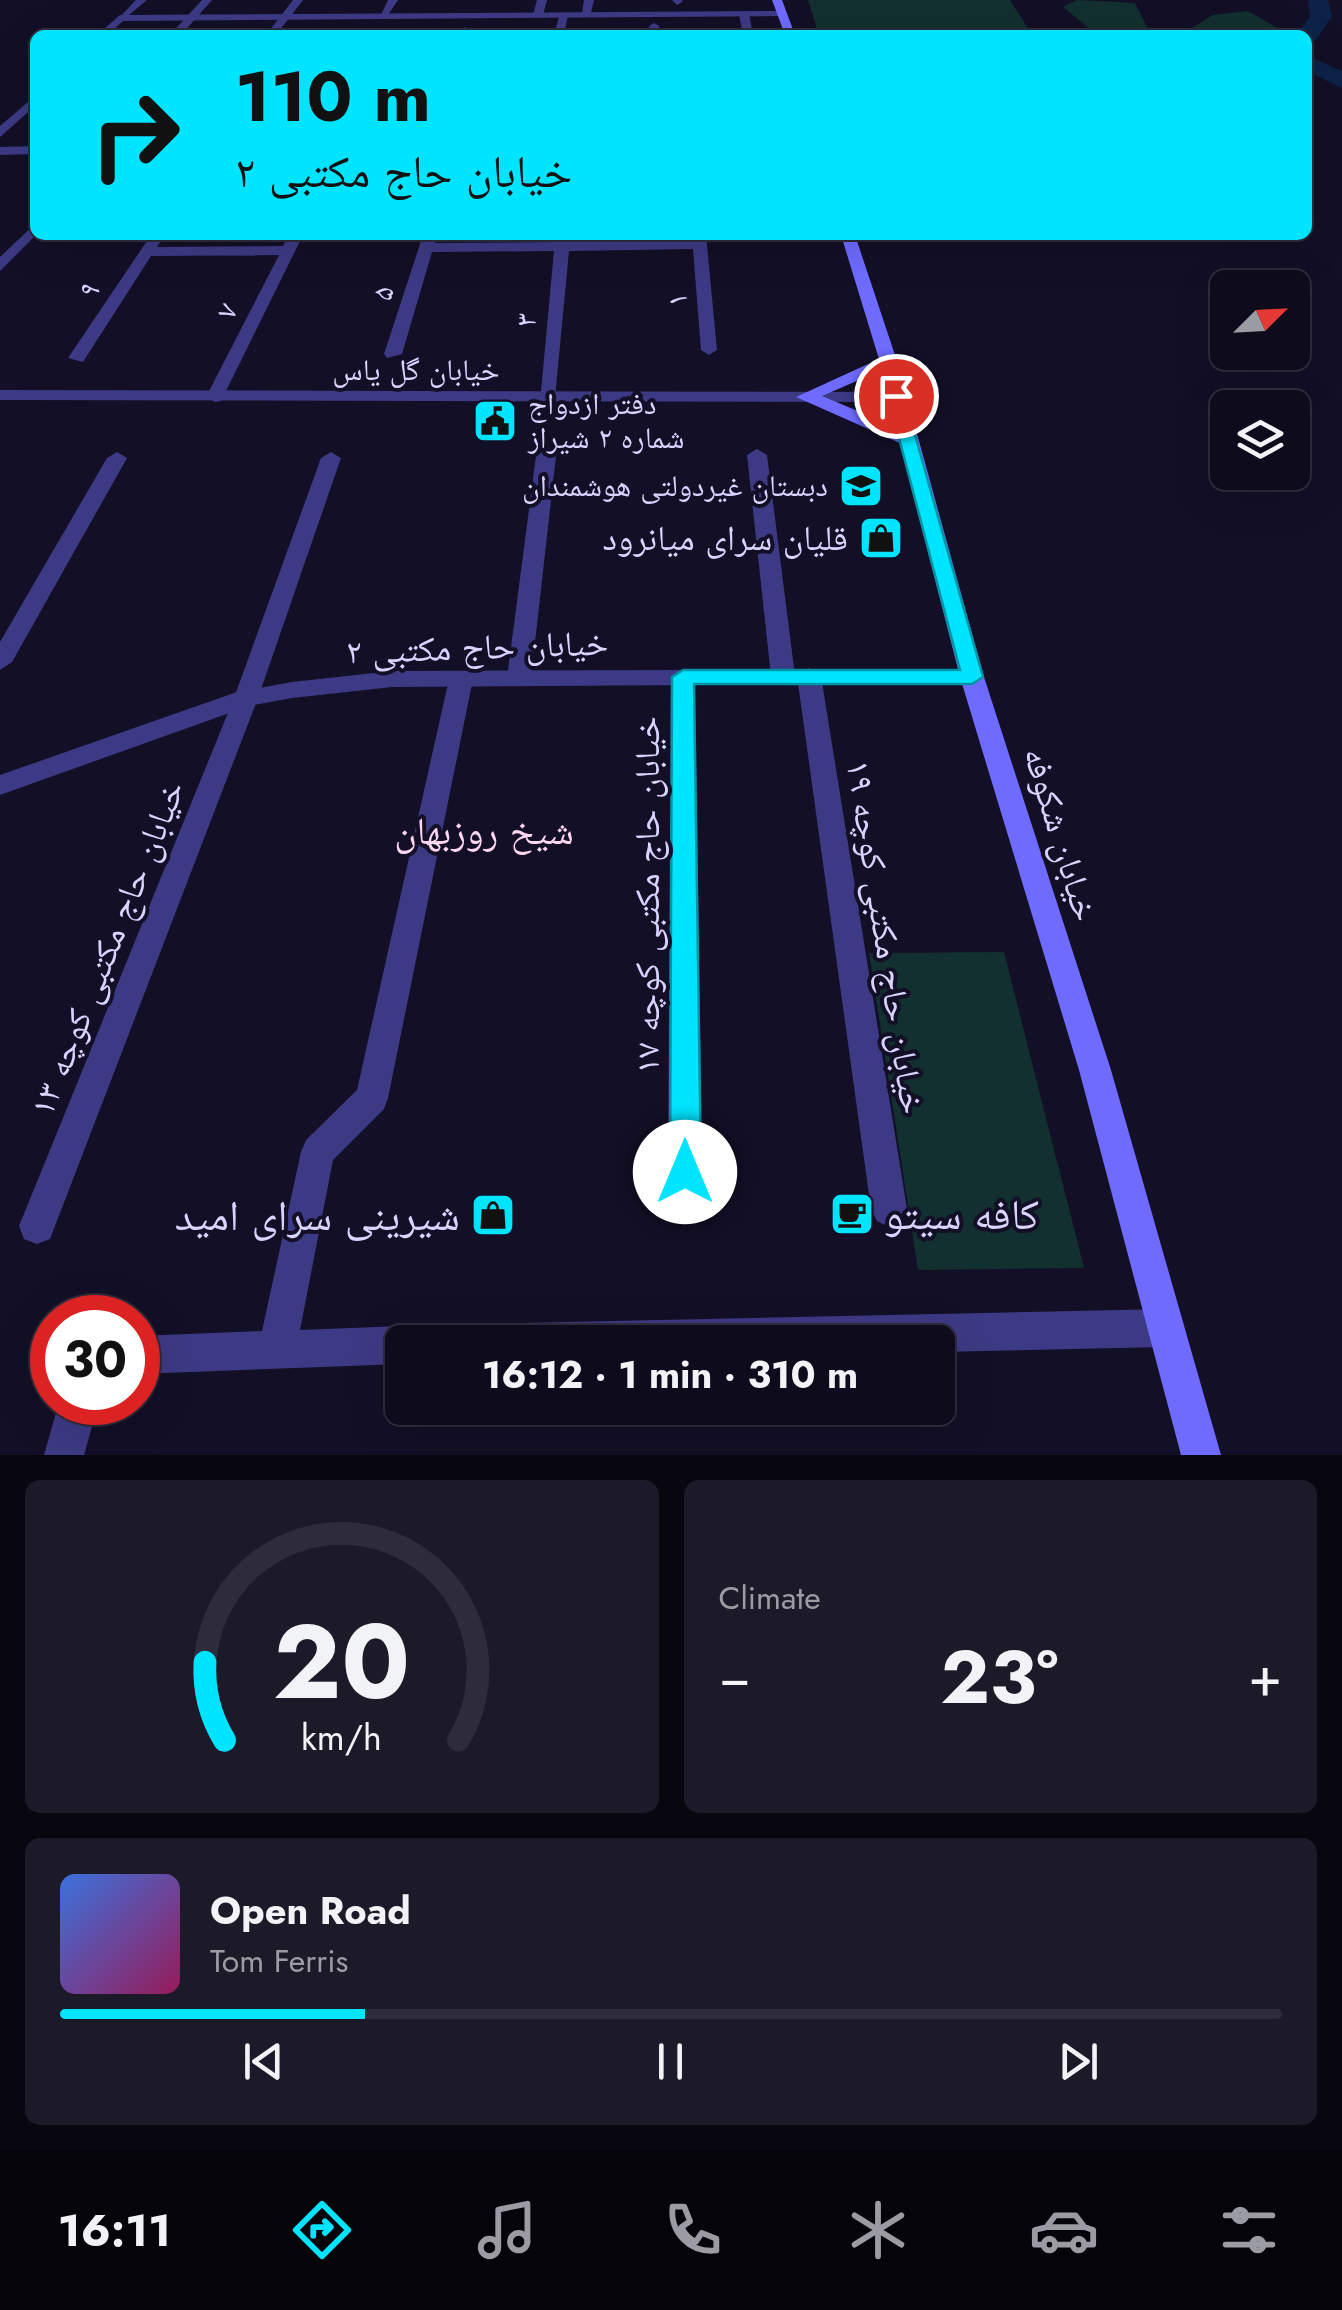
<!DOCTYPE html>
<meta charset="utf-8">
<style>
:root{--surface:#0e0b1c;--page:#1c1929;--text:#f1f3f6;--muted:#9b9ba3;--line:#2e2b3b;--accent:#00e5ff}
body{margin:0;font-family:Jost,"Noto Naskh Arabic",sans-serif;background:var(--page);color:var(--text);height:100vh;display:flex;flex-direction:column;font-size:38px;white-space:nowrap}
*{box-sizing:border-box;margin:0}
p{font-size:32px;color:var(--muted)}
.icon{flex:none;width:55px;height:55px;fill:none;stroke:currentColor;stroke-width:2;stroke-linecap:round;stroke-linejoin:round}
.map{position:relative;height:1455px;overflow:hidden}
.drawer{display:flex;flex-direction:column;gap:25px;padding:25px;background:#08060f;flex:1}
.drawer>*{flex:none}
.guide{position:absolute;left:30px;top:30px;width:1282px;height:210px;border-radius:15px;box-shadow:0 10px 40px #0002,0 0 0 2px var(--line);background:#00e5ff;color:#111;overflow:hidden}
.needle{width:65px;rotate:66deg}
.controls{position:absolute;left:1210px;top:270px;display:grid;gap:20px}
.controls a{display:grid;place-items:center;width:100px;height:100px;border-radius:15px;background:var(--surface);box-shadow:0 10px 40px #0002,0 0 0 2px var(--line);font-size:50px}
.speed{position:absolute;left:30px;top:1295px;display:flex;gap:20px;font-size:50px;font-weight:700;text-align:center}
.speed>*{display:grid;place-content:center;width:130px;height:130px;border-radius:50%;background:var(--surface);box-shadow:0 10px 40px #0002,0 0 0 2px var(--line);line-height:1}
.speed .limit{border:15px solid #d22;background:#fff;color:#111}
.pin{position:absolute;display:grid;place-items:center;width:85px;height:85px;color:#fff;margin:-42px;border:5px solid #fff;border-radius:50%;box-shadow:0 2px 10px #0007}
.me{position:absolute;width:110px;margin:-55px;rotate:0deg;stroke-linejoin:round;filter:drop-shadow(0 0 8px #0008)}
.turn{display:flex;align-items:center;gap:35px;height:210px;padding:0 40px;font-size:45px}
.turn .icon{width:130px;height:130px;stroke-width:2.5}
.turn b{display:block;font-size:70px;line-height:85px}
.big{font-size:75px;font-weight:700;line-height:1.1}
.drawer .card{flex:1;display:flex;flex-direction:column;justify-content:center;gap:15px;min-width:0;padding:0 35px;border-radius:15px;background:var(--page)}
.drawer .dial{align-items:center;gap:0}
.dial svg{height:260px;overflow:visible;fill:none;stroke:var(--line);stroke-width:7;stroke-linecap:round;text-anchor:middle}
.dial text{fill:var(--text);stroke:none}
.song{display:flex;align-items:center;gap:30px}
.cover{width:120px;height:120px;border-radius:15px;background:linear-gradient(135deg,hsl(220 70% 55%),hsl(330 70% 35%))}
.played{height:10px;border-radius:5px;background:linear-gradient(90deg,var(--accent) 25%,var(--line) 25%)}
.keys{display:flex;justify-content:space-around;direction:ltr}
.heat{display:flex;justify-content:space-between;align-items:center;font-size:55px;direction:ltr}
.drawer .tiles{flex:1;display:grid;gap:25px;grid-template-columns:1fr 1fr}
.card:last-child{grid-column:span 2}
.trip{position:absolute;left:385px;top:1325px;width:570px;height:100px;border-radius:15px;background:var(--surface);box-shadow:0 10px 40px #0002,0 0 0 2px var(--line);font-weight:700;line-height:100px;text-align:center}
.menu{display:flex;height:160px;justify-content:space-around;align-items:center;background:#06040b;color:var(--muted)}
.menu .icon{width:70px;height:70px}
.menu .selected{color:var(--accent)}
.menu b{font-size:45px;color:var(--text)}
.map>svg:first-child{display:block}
.green{fill:#12302f}
.lines{fill:none;stroke-linecap:round;stroke-linejoin:round}
.river{fill:#0c2248;fill-rule:evenodd}
.minor{fill:#3d3a85;fill-rule:evenodd}
.tertiary{fill:#3d3a85;fill-rule:evenodd}
.secondary{fill:#6f6bff;fill-rule:evenodd}
.route{fill:#00e5ff;stroke:#0095a6;stroke-width:2.5}
.labels{text-anchor:middle;stroke-width:8;stroke-linejoin:round;paint-order:stroke}
.far-street-label{font-size:30px;fill:#d9d4ff;stroke:#130f26}
.far-poi-label{font-size:30px;fill:#d9d4ff;stroke:#130f26;text-anchor:start}
.poi-label{font-size:35px;fill:#d9d4ff;stroke:#130f26;text-anchor:end}
.street-label{font-size:35px;fill:#d9d4ff;stroke:#130f26}
.neighbourhood-label{font-size:38px;fill:#ffd6f0;stroke:#130f26}
.near-poi-label{font-size:42px;fill:#d9d4ff;stroke:#130f26;text-anchor:start}
</style>
<div class="map">
<svg width="1342" height="1455" viewBox="0 0 1342 1455">
<rect width="100%" height="100%" fill="#130f26"/>
<!-- green -->
<g class="green">
<path d="M 808,0 L 1010,0 L 1029,30 L 818,32 Z"/>
<path d="M 1077,0 L 1135,3 L 1149,31 L 1091,30 L 1063,7 Z"/>
<path d="M 1248,11 L 1286,33 L 1214,35 L 1190,29 L 1213,15 Z"/>
<path d="M 1004,952 L 1084,1268 L 918,1270 L 869,953 Z"/>
</g>
<g class="lines">
<!-- river -->
<g class="river">
<path d="M 1308,0 L 1328,0 L 1332,16 L 1316,40 L 1308,42 L 1308,35 L 1297,35 L 1310,16 Z"/>
<path d="M 1308,56 L 1342,71 L 1342,88 L 1308,72 Z"/>
</g>
<!-- minor -->
<g class="minor">
<path d="M 136,0 L 147,0 L 123,20 L 117,20 Z"/>
<path d="M 202,0 L 212,0 L 181,35 L 170,35 Z"/>
<path d="M 293,0 L 303,0 L 276,35 L 266,35 Z"/>
<path d="M 388,0 L 398,0 L 386,18 L 381,15 Z"/>
<path d="M 537,0 L 547,0 L 543,15 L 538,18 L 533,15 Z"/>
<path d="M 584,0 L 594,0 L 590,16 L 582,14 Z"/>
<path d="M 672,0 L 682,0 L 682,2 L 677,5 Z"/>
<path d="M 744,11 L 749,14 L 753,35 L 743,35 L 739,14 Z"/>
<path d="M 560,13 L 568,15 L 564,35 L 554,35 Z"/>
<path d="M 654,23 L 659,26 L 660,35 L 650,35 L 649,26 Z"/>
<path d="M 465,27 L 470,30 L 468,35 L 458,35 Z"/>
<path d="M 35,224 L 36,235 L 0,271 L 0,257 Z"/>
<path d="M 151,235 L 165,235 L 157,247 L 283,246 L 289,235 L 303,235 L 221,401 L 215,402 L 206,397 L 279,255 L 151,256 L 83,362 L 68,358 Z"/>
<path d="M 423,235 L 437,235 L 435,243 L 555,242 L 556,235 L 570,235 L 570,242 L 692,241 L 692,235 L 706,235 L 717,350 L 709,355 L 701,350 L 693,249 L 569,251 L 555,398 L 552,402 L 540,402 L 554,251 L 432,252 L 402,354 L 387,358 L 384,354 Z"/>
<path d="M 757,449 L 767,455 L 795,676 L 783,684 L 771,676 L 747,455 Z"/>
<path d="M 546,450 L 556,456 L 531,678 L 519,686 L 507,678 L 536,456 Z"/>
<path d="M 117,452 L 127,458 L 12,662 L 0,670 L 0,642 L 107,458 Z"/>
<path d="M 331,452 L 341,458 L 258,698 L 55,1226 L 50,1239 L 37,1244 L 24,1239 L 19,1226 L 234,698 L 321,458 Z"/>
<path d="M 809,668 L 821,676 L 907,1209 L 901,1221 L 889,1227 L 877,1221 L 871,1209 L 797,676 Z"/>
<path d="M 683,669 L 695,677 L 702,1172 L 697,1184 L 685,1189 L 673,1184 L 668,1172 L 671,677 Z"/>
<path d="M 461,671 L 473,679 L 388,1098 L 384,1109 L 333,1160 L 300,1330 L 402,1326 L 415,1332 L 420,1342 L 402,1342 L 402,1364 L 138,1374 L 138,1336 L 262,1331 L 301,1152 L 306,1140 L 357,1090 L 449,679 Z"/>
<path d="M 1164,1309 L 1177,1315 L 1183,1328 L 1177,1341 L 1164,1347 L 938,1352 L 938,1342 L 503,1342 L 509,1329 L 522,1323 Z"/>
<path d="M 59,1402 L 99,1402 L 84,1455 L 44,1455 Z"/>
</g>
<!-- tertiary -->
<g class="tertiary">
<path d="M 780,11 L 783,16 L 123,21 L 108,35 L 97,35 L 120,15 Z"/>
<path d="M 35,96 L 35,106 L 0,137 L 0,126 Z"/>
<path d="M 35,146 L 35,154 L 0,155 L 0,147 Z"/>
<path d="M 0,390 L 896,392 L 905,397 L 896,402 L 0,400 Z"/>
<path d="M 972,669 L 980,671 L 984,677 L 980,683 L 392,687 L 292,698 L 249,706 L 0,795 L 0,775 L 237,692 L 292,682 L 392,671 Z"/>
</g>
<!-- secondary -->
<g class="secondary">
<path d="M 772,0 L 782,0 L 795,35 L 785,35 Z"/>
<path d="M 841,235 L 855,235 L 897,361 L 984,677 L 1111,1070 L 1221,1455 L 1181,1455 L 1079,1070 L 960,677 L 900,443 L 796,397 L 879,359 ZM 882,370 L 896,427 L 822,396 Z"/>
</g>
</g>
<!-- route -->
<path class="route" d="M 896,392 L 904,396 L 983,677 L 972,684 L 694,684 L 701,1172 L 696,1183 L 685,1187 L 674,1183 L 670,1172 L 672,677 L 683,670 L 960,670 L 888,396 Z"/>
<!-- icons -->
<defs>
<symbol id="civic-square" viewBox="-11 -11 22 22"><rect x="-9" y="-9" width="18" height="18" rx="4" fill="#00e5ff" stroke="#130f26"/><path d="M-.6-6.5H3V-4.5H.6V-3L4-1V1h2V6H-6V1h2V-1L-.6-3ZM-1.2 2.5V6h2.4V2.5Z" fill="#111"/></symbol>
<symbol id="school-square" viewBox="-11 -11 22 22"><rect x="-9" y="-9" width="18" height="18" rx="4" fill="#00e5ff" stroke="#130f26"/><path d="M0-5L7-2L0 1L-7-2ZM-4 1L0 2.5L4 1V4Q0 6-4 4Z" fill="#111"/></symbol>
<symbol id="shop-square" viewBox="-11 -11 22 22"><rect x="-9" y="-9" width="18" height="18" rx="4" fill="#00e5ff" stroke="#130f26"/><path d="M-5-2.5h2.3a2.7 3.5 0 0 1 5.4 0H5L5.5 6h-11ZM-1.5-2.5h3a1.5 2.3 0 0 0-3 0Z" fill="#111"/></symbol>
<symbol id="cafe-square" viewBox="-11 -11 22 22"><rect x="-9" y="-9" width="18" height="18" rx="4" fill="#00e5ff" stroke="#130f26"/><path d="M-5.5-4.5H6V0H3Q3 3.5 0 3.5H-2.5Q-5.5 3.5-5.5 0ZM3-3.2v2h1.7v-2ZM-6 4.5H4V6H-6Z" fill="#111"/></symbol>
</defs>
<g fill-rule="evenodd">
<use href="#civic-square" x="470" y="396" width="50" height="50"/>
<use href="#school-square" x="836" y="461" width="50" height="50"/>
<use href="#shop-square" x="856" y="513" width="50" height="50"/>
<use href="#cafe-square" x="827" y="1189" width="50" height="50"/>
<use href="#shop-square" x="468" y="1190" width="50" height="50"/>
</g>
<g class="labels">
<!-- far-street labels -->
<g class="far-street-label">
<text transform="translate(89 290) rotate(-57)" y="10">۹</text>
<text transform="translate(383 293) rotate(-73)" y="10">۵</text>
<text transform="translate(677 300) rotate(-95)" y="10">۱</text>
<text transform="translate(227 311) rotate(-63)" y="10">۷</text>
<text transform="translate(526 320) rotate(-84)" y="10">۳</text>
<text x="416" y="380">خیابان گل یاس</text>
</g>
<!-- far-poi labels -->
<g class="far-poi-label">
<text x="528" y="414">دفتر ازدواج<tspan x="528" dy="34">شماره ۲ شیراز</tspan></text>
<text x="828" y="496" text-anchor="end">دبستان غیردولتی هوشمندان</text>
</g>
<!-- poi labels -->
<g class="poi-label">
<text x="848" y="550">قلیان سرای میانرود</text>
</g>
<!-- street labels -->
<g class="street-label">
<text transform="translate(477 647) rotate(-2)" y="12">خیابان حاج مکتبی ۲</text>
<text transform="translate(1061 834) rotate(73)" y="12">خیابان شکوفه</text>
<text transform="translate(647 895) rotate(-90)" y="12">خیابان حاج مکتبی کوچه ۱۷</text>
<text transform="translate(886 937) rotate(81)" y="12">خیابان حاج مکتبی کوچه ۱۹</text>
<text transform="translate(107 948) rotate(-68)" y="12">خیابان حاج مکتبی کوچه ۱۳</text>
</g>
<!-- neighbourhood labels -->
<g class="neighbourhood-label">
<text x="484" y="844">شیخ روزبهان</text>
</g>
<!-- near-poi labels -->
<g class="near-poi-label">
<text x="884" y="1229">کافه سیتو</text>
<text x="460" y="1230" text-anchor="end">شیرینی سرای امید</text>
</g>
</g>
</svg>
<div class="controls">
<a><svg class="needle" viewBox="-14 -14 28 28"><path d="M0-13l5 13h-10z" fill="#e53935"/><path d="M0 13l5-13h-10z" fill="#9b9ba3"/></svg></a>
<a><svg class="icon" aria-label="layers" viewBox="0 0 24 24"><path d="M12 4l9 5-9 5-9-5zM3 14l9 5 9-5"/></svg></a>
</div>
<div class="speed"><div class="limit">30</div></div>
<div class="pin" style="left:896px;top:396px;background:#d93025"><svg class="icon" aria-label="arrive" viewBox="0 0 24 24"><path d="M6 21V4h12l-3 4 3 4H6"/></svg></div>
<svg class="me" style="left:685px;top:1172px" viewBox="-20 -20 40 40"><circle r="19" fill="#fff"/><path d="M0-13L10 11 0 6-10 11z" fill="#00e5ff"/></svg>
<div class="trip">16:12 · 1 min · 310 m</div>
<div class="guide">
<div class="turn"><svg class="icon" aria-label="right" viewBox="0 0 24 24"><path d="M7 20v-9h11M14 6l5 5-5 5"/></svg><div><b>110 m</b>خیابان حاج مکتبی ۲</div></div>
</div>
</div>
<section class="drawer">
<div class="tiles">
<div class="card dial"><svg viewBox="0 0 100 80">
<path d="M14 69A42 42 0 1 1 86 69"/>
<path d="M14 69A42 42 0 0 1 8 45" stroke="#00e5ff"/>
<text x="50" y="56" font-size="32" font-weight="700">20</text>
<text x="50" y="72" font-size="11">km/h</text>
</svg></div>
<div class="card"><p>Climate</p>
<div class="heat"><a>−</a><b class="big">23°</b><a>+</a></div>
</div>
<div class="card">
<div class="song"><i class="cover"></i><div><b>Open Road</b><p>Tom Ferris</p></div></div>
<div class="played"></div>
<div class="keys"><svg class="icon" aria-label="previous" viewBox="0 0 24 24"><path d="M18 5L8 12l10 7zM5 5v14"/></svg><svg class="icon" aria-label="pause" viewBox="0 0 24 24"><path d="M8 5v14M16 5v14"/></svg><svg class="icon" aria-label="next" viewBox="0 0 24 24"><path d="M6 5l10 7-10 7zM19 5v14"/></svg></div>
</div>
</div>
</section>
<nav class="menu">
<b>16:11</b>
<svg class="icon selected" aria-label="directions" viewBox="0 0 24 24"><path d="M12 3l9 9-9 9-9-9zM9 14v-3h6M13 9l2 2-2 2"/></svg>
<svg class="icon" aria-label="music" viewBox="0 0 24 24"><path d="M9 18V5l10-2v13"/><circle cx="6" cy="18" r="3"/><circle cx="16" cy="16" r="3"/></svg>
<svg class="icon" aria-label="phone" viewBox="0 0 24 24"><path d="M5 4h4l2 5-3 2q2 4 5 5l2-3 5 2v4C11 20 4 13 5 4z"/></svg>
<svg class="icon" aria-label="climate" viewBox="0 0 24 24"><path d="M12 3v18M4 7l16 10M4 17L20 7"/></svg>
<svg class="icon" aria-label="car" viewBox="0 0 24 24"><path d="M5 17H2v-5l4-1 3-4h7l3 4 3 1v5h-3M9 17h6M6 11h13"/><circle cx="7" cy="17" r="2"/><circle cx="17" cy="17" r="2"/></svg>
<svg class="icon" aria-label="filters" viewBox="0 0 24 24"><path d="M4 7h16M4 17h16"/><circle cx="9" cy="7" r="2"/><circle cx="15" cy="17" r="2"/></svg>
</nav>
